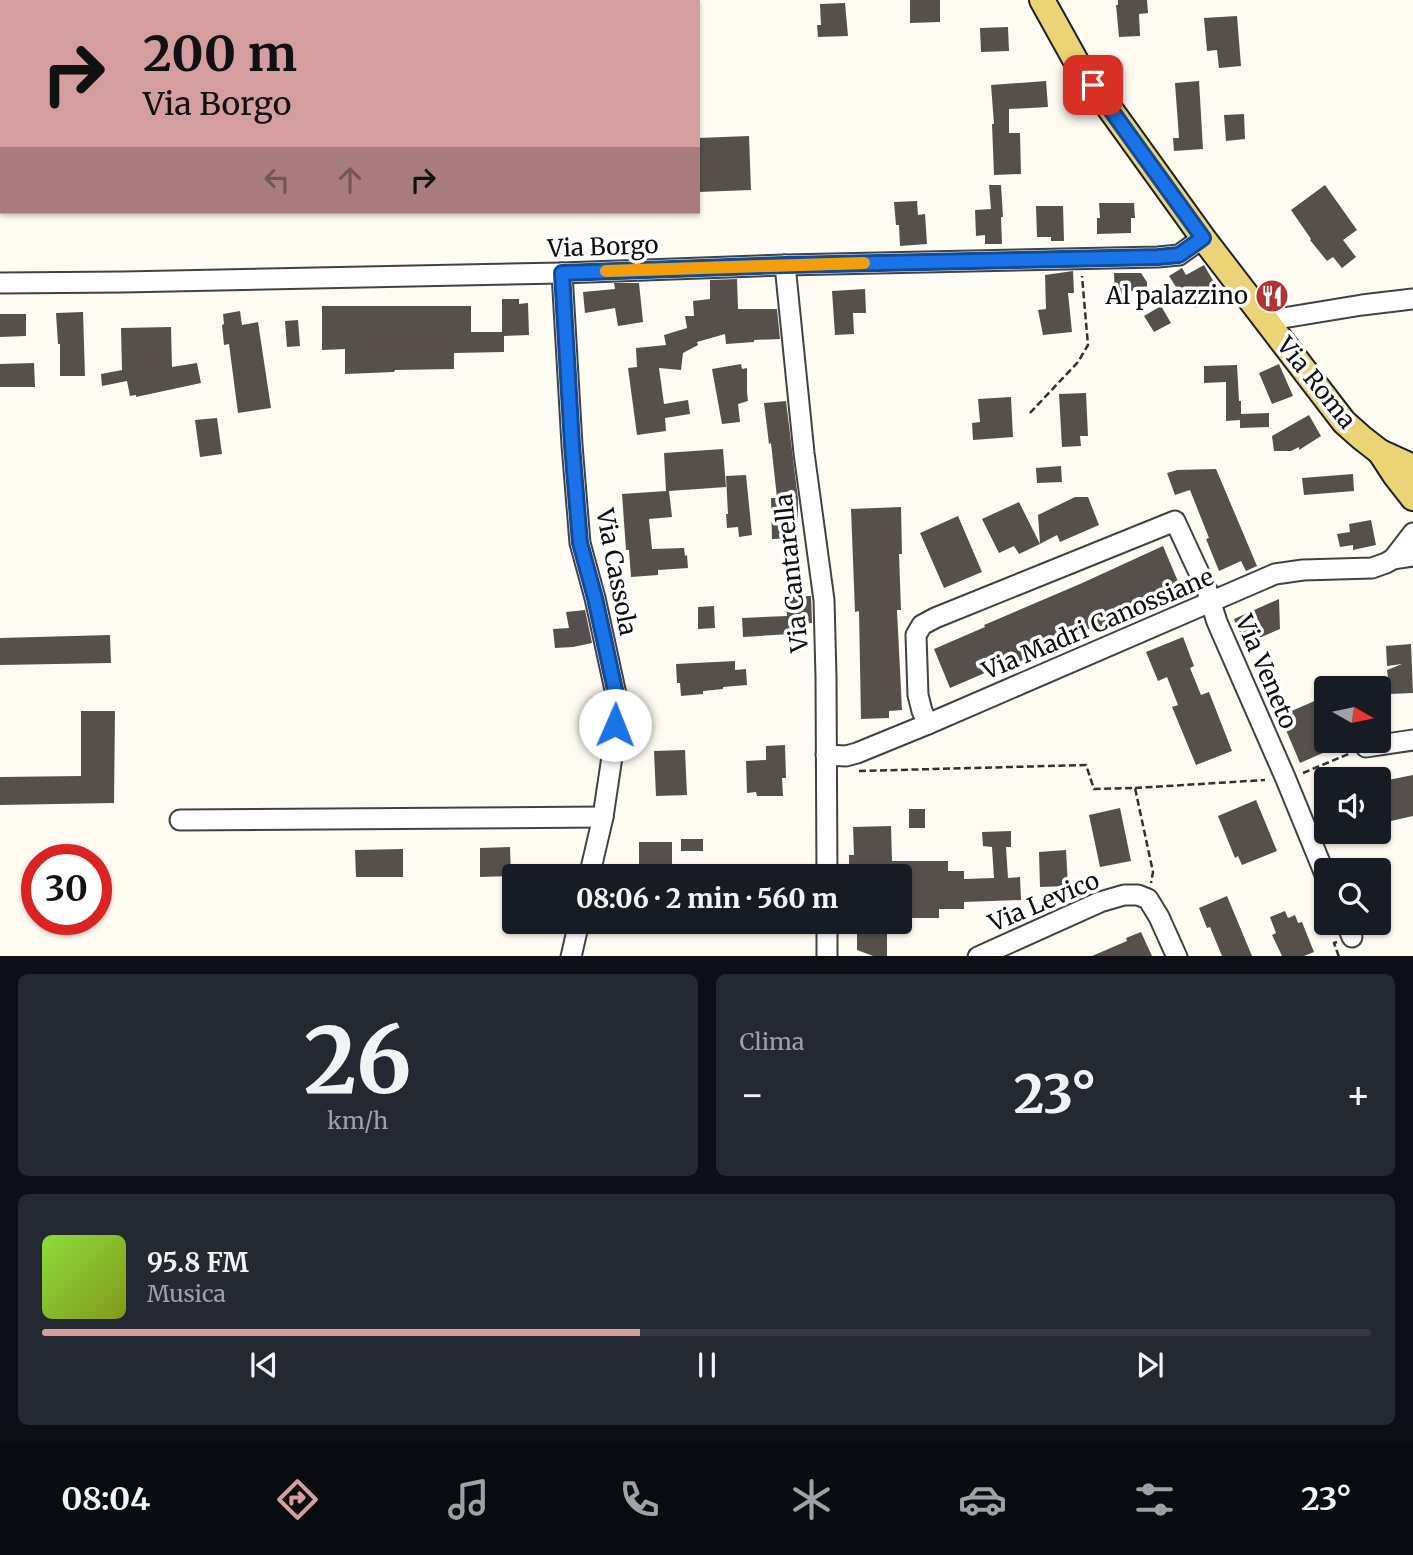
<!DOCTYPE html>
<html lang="it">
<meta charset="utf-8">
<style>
:root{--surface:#171b24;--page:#242831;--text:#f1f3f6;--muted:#9ea1a6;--line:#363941;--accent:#d49d9f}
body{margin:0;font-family:Merriweather,serif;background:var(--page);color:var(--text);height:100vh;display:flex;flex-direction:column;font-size:26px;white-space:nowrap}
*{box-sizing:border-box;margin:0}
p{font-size:23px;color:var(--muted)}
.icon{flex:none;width:38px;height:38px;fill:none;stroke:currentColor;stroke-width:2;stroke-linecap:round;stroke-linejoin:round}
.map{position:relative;height:956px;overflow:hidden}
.side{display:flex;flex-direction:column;gap:18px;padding:18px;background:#0d0f14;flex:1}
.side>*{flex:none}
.banner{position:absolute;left:0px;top:0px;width:700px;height:214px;box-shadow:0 2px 5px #0004;background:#d49d9f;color:#111;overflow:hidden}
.needle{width:46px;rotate:99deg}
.controls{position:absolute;left:1314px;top:676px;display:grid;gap:14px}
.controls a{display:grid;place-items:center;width:77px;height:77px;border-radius:7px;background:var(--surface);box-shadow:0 2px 5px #0004;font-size:35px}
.speed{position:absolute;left:21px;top:844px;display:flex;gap:14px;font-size:35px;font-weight:700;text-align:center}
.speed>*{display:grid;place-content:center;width:91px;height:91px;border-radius:50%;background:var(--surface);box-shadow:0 2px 5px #0004;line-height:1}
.speed .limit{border:10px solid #d22;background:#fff;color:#111}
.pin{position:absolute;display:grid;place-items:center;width:60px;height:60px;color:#fff;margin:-30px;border-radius:14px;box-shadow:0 4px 10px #0006}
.me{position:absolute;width:77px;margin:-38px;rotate:1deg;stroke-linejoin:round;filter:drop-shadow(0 0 5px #0008)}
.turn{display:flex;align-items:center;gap:24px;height:147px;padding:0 28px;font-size:32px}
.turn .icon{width:91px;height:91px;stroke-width:2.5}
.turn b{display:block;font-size:49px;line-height:60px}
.lanes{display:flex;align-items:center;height:66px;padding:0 28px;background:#0003;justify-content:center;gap:35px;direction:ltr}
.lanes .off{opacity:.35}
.big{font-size:52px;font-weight:800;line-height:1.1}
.side .widget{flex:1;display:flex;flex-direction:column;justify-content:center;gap:10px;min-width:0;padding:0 24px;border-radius:10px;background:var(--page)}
.side .dial{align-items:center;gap:0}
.dial b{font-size:91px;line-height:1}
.song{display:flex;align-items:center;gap:21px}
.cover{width:84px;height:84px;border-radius:10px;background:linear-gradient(135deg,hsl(90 70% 55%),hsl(70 70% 35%))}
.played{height:7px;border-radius:4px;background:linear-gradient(90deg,var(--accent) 45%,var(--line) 45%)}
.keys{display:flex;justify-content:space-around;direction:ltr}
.heat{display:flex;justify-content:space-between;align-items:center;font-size:38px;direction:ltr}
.side .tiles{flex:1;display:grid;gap:18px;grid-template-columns:1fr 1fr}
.widget:last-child{grid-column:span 2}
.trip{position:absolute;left:502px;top:864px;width:410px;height:70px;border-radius:7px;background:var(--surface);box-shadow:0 2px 5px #0004;font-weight:800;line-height:70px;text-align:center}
.dock{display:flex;height:112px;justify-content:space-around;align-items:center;background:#090b0e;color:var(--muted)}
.dock .icon{width:49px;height:49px}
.dock .active{color:var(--accent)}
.dock b{font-size:32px;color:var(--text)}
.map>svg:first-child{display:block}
.building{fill:#56504c}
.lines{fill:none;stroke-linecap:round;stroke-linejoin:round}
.minor-casing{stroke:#424242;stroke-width:23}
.major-casing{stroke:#202020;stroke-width:28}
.path{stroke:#313131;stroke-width:2.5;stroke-dasharray:7 3.5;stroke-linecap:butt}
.minor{stroke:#fff;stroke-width:19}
.major{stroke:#ebd475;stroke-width:24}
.route-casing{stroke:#114b97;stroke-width:18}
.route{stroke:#1a73e8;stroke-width:12}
.slow{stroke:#f59e0b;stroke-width:12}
.labels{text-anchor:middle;stroke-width:7;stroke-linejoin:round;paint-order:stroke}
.street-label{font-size:24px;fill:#0f0f0f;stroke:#fff}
.poi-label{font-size:24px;fill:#0f0f0f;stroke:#fff;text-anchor:end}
</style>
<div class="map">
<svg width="1413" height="957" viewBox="0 0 1413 957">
<rect width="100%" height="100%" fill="#fefcf2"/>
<!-- building -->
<g class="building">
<path d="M 910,0 L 940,0 L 940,22 L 910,23 Z"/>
<path d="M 1118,0 L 1147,0 L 1148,13 L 1139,14 L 1140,36 L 1119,37 L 1116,5 L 1118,5 Z"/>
<path d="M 845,3 L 848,36 L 818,37 L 817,25 L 821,25 L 820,4 Z"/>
<path d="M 1237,16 L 1241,66 L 1219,68 L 1217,50 L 1207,51 L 1204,18 Z"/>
<path d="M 1008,27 L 1009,51 L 981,52 L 980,28 Z"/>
<path d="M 1046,81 L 1048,107 L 1009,109 L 1009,133 L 1020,133 L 1021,174 L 994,175 L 992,124 L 994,124 L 991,85 Z"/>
<path d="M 1199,81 L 1203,149 L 1174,151 L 1173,138 L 1179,138 L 1175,83 Z"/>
<path d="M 1244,114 L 1245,139 L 1226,141 L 1224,115 Z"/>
<path d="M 749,136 L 751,190 L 698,192 L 698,138 Z"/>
<path d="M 989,185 L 1001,185 L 1003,217 L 1001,217 L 1002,244 L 985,244 L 985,235 L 976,236 L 975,210 L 991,209 Z"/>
<path d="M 1325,185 L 1357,230 L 1343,240 L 1356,257 L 1342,268 L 1333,257 L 1327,261 L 1310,240 L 1311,239 L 1291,210 Z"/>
<path d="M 917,201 L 918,215 L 925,214 L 927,244 L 900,246 L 899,225 L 896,225 L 894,202 Z"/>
<path d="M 1099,203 L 1134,203 L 1135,218 L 1131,218 L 1131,233 L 1097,234 L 1097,218 L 1100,218 Z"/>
<path d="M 1036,206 L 1063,206 L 1064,241 L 1051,241 L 1051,237 L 1037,237 Z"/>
<path d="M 1204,265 L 1221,294 L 1196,308 L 1186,291 L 1190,289 L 1178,290 L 1169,276 L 1182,268 L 1186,275 Z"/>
<path d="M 1073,271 L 1074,293 L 1068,293 L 1072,332 L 1043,335 L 1038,310 L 1046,309 L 1045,275 Z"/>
<path d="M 1114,273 L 1141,273 L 1147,282 L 1147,291 L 1129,291 L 1129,301 L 1115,302 Z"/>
<path d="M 737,279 L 738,309 L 777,309 L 780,339 L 754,340 L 754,342 L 726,344 L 725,334 L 697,342 L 698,345 L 683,353 L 681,370 L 659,368 L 664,404 L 688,400 L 690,414 L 665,418 L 666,431 L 637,435 L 628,368 L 637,367 L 636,348 L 666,345 L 664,335 L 687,328 L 685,316 L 694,316 L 693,301 L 710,299 L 710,280 Z"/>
<path d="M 614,283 L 639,283 L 643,322 L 618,326 L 615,308 L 585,313 L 583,292 L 615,289 Z"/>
<path d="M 865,289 L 866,313 L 853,313 L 854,334 L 835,335 L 832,291 Z"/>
<path d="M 502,299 L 519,299 L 519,304 L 528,303 L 529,335 L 504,336 L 504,352 L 454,353 L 454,369 L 395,370 L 394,372 L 345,374 L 345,349 L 322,350 L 322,306 L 471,306 L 471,332 L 502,332 Z"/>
<path d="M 1161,306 L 1171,323 L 1154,332 L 1144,316 Z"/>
<path d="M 240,311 L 242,325 L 258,322 L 271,408 L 238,413 L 229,344 L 224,345 L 222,325 L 224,324 L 223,314 Z"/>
<path d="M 83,312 L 85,376 L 60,376 L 60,344 L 58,344 L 56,313 Z"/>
<path d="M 0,314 L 26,314 L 26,336 L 0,337 Z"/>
<path d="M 298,320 L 300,346 L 287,347 L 285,321 Z"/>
<path d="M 171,327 L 172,367 L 197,363 L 201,383 L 136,397 L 136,395 L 130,396 L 127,381 L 102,386 L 101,374 L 122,370 L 121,328 Z"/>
<path d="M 34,363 L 35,387 L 0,387 L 0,364 Z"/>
<path d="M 741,364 L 742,369 L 747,368 L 747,392 L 748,401 L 738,404 L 740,422 L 722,424 L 712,369 Z"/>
<path d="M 1279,364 L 1293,396 L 1272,404 L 1259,373 Z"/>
<path d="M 1237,365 L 1239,401 L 1241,401 L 1241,414 L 1269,413 L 1269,427 L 1240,428 L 1240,420 L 1226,421 L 1226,382 L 1204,383 L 1204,366 Z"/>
<path d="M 1086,393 L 1088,436 L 1080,436 L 1081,446 L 1062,447 L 1059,394 Z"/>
<path d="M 1011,397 L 1013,437 L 973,440 L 972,423 L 980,422 L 978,399 Z"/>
<path d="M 786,401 L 798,499 L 798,538 L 772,539 L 771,498 L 777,498 L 771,443 L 769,444 L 764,403 Z"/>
<path d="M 1309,415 L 1321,436 L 1299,450 L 1299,447 L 1291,451 L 1274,451 L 1272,436 Z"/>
<path d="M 217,418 L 222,454 L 200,457 L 195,420 Z"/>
<path d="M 723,449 L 726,487 L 669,491 L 672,517 L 649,519 L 652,549 L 684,548 L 685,556 L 687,555 L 688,568 L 658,570 L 658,575 L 631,577 L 629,550 L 626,550 L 622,494 L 666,491 L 664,453 Z"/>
<path d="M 1061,466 L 1062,482 L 1037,483 L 1036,468 Z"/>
<path d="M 1216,469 L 1257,566 L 1246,571 L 1241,561 L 1219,571 L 1206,539 L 1209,538 L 1190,490 L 1175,495 L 1167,473 L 1177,470 Z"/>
<path d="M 1353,474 L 1354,491 L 1304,495 L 1302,478 Z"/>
<path d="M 746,475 L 752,535 L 739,537 L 738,527 L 727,528 L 726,514 L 728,514 L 726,476 Z"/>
<path d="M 1075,497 L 1088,497 L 1099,525 L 1060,542 L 1057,535 L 1040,544 L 1038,515 Z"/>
<path d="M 1019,502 L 1040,544 L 1019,554 L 1014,546 L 999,553 L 982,519 Z"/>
<path d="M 901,507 L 902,554 L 899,554 L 901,610 L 897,610 L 902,710 L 889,711 L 889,718 L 861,719 L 859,611 L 855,612 L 851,509 Z"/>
<path d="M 958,516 L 982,572 L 944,588 L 920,533 Z"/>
<path d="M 1371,520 L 1376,545 L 1353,550 L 1353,545 L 1340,547 L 1337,534 L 1350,532 L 1349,524 Z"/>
<path d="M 1163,546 L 1182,591 L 1099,627 L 1098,625 L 1032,654 L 1033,656 L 1003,669 L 1001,666 L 950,688 L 934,649 L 985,627 L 984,625 L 1080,584 Z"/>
<path d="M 811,596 L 812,623 L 790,624 L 790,634 L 743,637 L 742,618 L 787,616 L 785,597 Z"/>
<path d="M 1279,599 L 1280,629 L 1245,644 L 1234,619 Z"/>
<path d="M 714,606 L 715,628 L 698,629 L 698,607 Z"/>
<path d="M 585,610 L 592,643 L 573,647 L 555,648 L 553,629 L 569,628 L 566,612 Z"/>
<path d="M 110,635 L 111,663 L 0,665 L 0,638 Z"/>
<path d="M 1183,637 L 1194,666 L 1190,668 L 1201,695 L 1209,692 L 1232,751 L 1196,765 L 1172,707 L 1178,705 L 1167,677 L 1158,681 L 1146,652 Z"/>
<path d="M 1411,644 L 1413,693 L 1390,694 L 1387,670 L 1402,664 L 1387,666 L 1386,646 Z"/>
<path d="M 735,661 L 735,670 L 746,669 L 747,685 L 723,687 L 723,689 L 703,691 L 703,694 L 681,696 L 680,683 L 677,683 L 676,664 Z"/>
<path d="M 1326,696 L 1326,740 L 1352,740 L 1300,763 L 1280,716 Z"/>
<path d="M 81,711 L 115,711 L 114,803 L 0,805 L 0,777 L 81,776 Z"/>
<path d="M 785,745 L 786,778 L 782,778 L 783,796 L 757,796 L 756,792 L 747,793 L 746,761 L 766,760 L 766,746 Z"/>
<path d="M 685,750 L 687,795 L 656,796 L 654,751 Z"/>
<path d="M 1413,775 L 1413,816 L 1391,821 L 1383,781 Z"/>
<path d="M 1256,800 L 1277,851 L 1242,865 L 1238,856 L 1235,858 L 1218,816 Z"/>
<path d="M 1120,808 L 1131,861 L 1100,867 L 1089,815 Z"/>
<rect x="909" y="809" width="16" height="19"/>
<path d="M 891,826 L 892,861 L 948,861 L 948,871 L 964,871 L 964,879 L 994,878 L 992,847 L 983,846 L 982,832 L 1011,831 L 1011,847 L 1006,847 L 1008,878 L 1020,877 L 1021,900 L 964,902 L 964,909 L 939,909 L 939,918 L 912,918 L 912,877 L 849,877 L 849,855 L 854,855 L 853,827 Z"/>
<rect x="681" y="839" width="22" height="12"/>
<rect x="639" y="842" width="33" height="27"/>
<path d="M 510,847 L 511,876 L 480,877 L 480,848 Z"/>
<path d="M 403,849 L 403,877 L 356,877 L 355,850 Z"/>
<path d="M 1066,850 L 1068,886 L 1040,887 L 1039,852 Z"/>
<path d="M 1227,896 L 1252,956 L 1222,956 L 1210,927 L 1207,928 L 1199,908 Z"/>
<path d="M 1285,911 L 1288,918 L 1295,915 L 1298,923 L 1302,922 L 1314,952 L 1304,956 L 1282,956 L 1272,935 L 1276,933 L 1270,917 Z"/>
<path d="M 857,922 L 887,922 L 887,956 L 873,956 L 857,950 Z"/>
<path d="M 1141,932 L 1152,956 L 1092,956 L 1127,941 L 1126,938 Z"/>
</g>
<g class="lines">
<defs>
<g id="minor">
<path d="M 785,265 L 804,453 L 824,600 L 826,677 L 827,877"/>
<path d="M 562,273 L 572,445 L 580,543 L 595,598 L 617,699 L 613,750 L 603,817 L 589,877"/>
<path d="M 0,283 L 123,282 L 562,273 L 785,265 L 1158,257 L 1179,255 L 1203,238"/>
<path d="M 1271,327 L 1283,318 L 1362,305 L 1413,299"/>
<path d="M 1393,559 L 1413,533"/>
<path d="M 928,724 L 922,711 L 918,695 L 916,635 L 922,625 L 935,618 L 1175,521 L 1207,590 L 1217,622 L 1285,777 L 1326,877"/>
<path d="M 1366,747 L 1413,740"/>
<path d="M 826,755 L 846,756 L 857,753 L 928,724 L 1275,574 L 1303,570 L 1372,568 L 1386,563 L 1393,559 L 1413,556"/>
<path d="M 180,820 L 603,817"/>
<path d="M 827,922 L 827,957"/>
<path d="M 1346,922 L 1352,937"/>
<path d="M 571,957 L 579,922"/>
<path d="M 978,957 L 1100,902 L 1124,895 L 1138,895 L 1148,899 L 1159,917 L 1177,957"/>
</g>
<g id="major">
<path d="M 1042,0 L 1077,63 L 1203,238 L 1344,422 L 1362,438 L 1380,452 L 1413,467"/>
<path d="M 1380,452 L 1395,475 L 1413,498"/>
</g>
</defs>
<!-- minor casing -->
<use href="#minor" class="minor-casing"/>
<!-- major casing -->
<use href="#major" class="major-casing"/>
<!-- path -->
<g class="path">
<path d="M 1030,413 L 1078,362 L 1088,345 L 1082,276"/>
<path d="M 859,771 L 1086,765 L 1094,789 L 1135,788 L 1153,872 L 1151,883"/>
<path d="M 1303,773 L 1351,753"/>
<path d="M 1135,788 L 1265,780"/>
<path d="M 1337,942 L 1334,943 L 1339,957"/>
</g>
<!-- minor -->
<use href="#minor" class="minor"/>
<!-- major -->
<use href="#major" class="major"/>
</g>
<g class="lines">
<defs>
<path id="route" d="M 615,725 L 617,699 L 595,598 L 580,543 L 572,445 L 562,273 L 785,265 L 1158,257 L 1179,255 L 1203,238 L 1093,85"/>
</defs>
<!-- route casing -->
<use href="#route" class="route-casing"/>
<!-- route -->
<use href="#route" class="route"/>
<!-- slow -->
<path class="slow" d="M 606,271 L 864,263"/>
</g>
<!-- icons -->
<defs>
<symbol id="restaurant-disc" viewBox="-11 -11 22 22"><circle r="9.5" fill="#b13434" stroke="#fff"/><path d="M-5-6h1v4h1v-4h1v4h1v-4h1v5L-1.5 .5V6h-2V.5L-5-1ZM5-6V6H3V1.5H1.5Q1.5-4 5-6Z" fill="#fff"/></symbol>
</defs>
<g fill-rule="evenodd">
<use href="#restaurant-disc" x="1253" y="277" width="38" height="38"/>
</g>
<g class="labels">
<!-- street labels -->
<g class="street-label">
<text transform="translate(603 247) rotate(-2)" y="8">Via Borgo</text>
<text transform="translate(1316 383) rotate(51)" y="8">Via Roma</text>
<text transform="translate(616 572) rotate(79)" y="8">Via Cassola</text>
<text transform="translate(792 573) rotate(-96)" y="8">Via Cantarella</text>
<text transform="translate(1098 624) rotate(-23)" y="8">Via Madri Canossiane</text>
<text transform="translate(1266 672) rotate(67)" y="8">Via Veneto</text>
<text transform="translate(1044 902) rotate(-23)" y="8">Via Levico</text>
</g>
<!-- poi labels -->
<g class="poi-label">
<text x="1248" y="304">Al palazzino</text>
</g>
</g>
</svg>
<div class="controls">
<a><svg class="needle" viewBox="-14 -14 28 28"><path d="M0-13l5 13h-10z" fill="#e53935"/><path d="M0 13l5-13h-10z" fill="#9ea1a6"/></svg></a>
<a><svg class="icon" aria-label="sound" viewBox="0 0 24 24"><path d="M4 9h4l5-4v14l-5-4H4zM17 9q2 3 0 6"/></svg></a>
<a><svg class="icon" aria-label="search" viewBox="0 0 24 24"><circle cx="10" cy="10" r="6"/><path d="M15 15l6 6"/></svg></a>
</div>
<div class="speed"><div class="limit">30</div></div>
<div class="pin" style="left:1093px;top:85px;background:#d93025"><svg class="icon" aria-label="arrive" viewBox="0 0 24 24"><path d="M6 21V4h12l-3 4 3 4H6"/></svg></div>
<svg class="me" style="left:615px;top:725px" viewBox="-20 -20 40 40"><circle r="19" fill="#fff"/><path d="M0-13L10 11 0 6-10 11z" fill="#1a73e8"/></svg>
<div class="trip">08:06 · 2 min · 560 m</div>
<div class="banner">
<div class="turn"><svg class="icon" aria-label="right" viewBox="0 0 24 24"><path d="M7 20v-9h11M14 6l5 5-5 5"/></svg><div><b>200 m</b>Via Borgo</div></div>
<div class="lanes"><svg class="icon off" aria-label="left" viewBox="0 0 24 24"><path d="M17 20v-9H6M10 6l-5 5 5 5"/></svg><svg class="icon off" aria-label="ahead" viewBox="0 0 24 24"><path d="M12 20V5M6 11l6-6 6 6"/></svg><svg class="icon" aria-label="right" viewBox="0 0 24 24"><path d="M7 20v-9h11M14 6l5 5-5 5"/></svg></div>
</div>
</div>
<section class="side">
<div class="tiles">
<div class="widget dial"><b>26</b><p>km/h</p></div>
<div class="widget"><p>Clima</p>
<div class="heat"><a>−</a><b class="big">23°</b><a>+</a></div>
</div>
<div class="widget">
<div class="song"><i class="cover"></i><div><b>95.8 FM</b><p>Musica</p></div></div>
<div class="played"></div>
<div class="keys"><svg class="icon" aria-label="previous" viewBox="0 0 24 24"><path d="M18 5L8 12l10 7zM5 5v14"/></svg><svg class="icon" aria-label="pause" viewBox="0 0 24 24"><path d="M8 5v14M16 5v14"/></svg><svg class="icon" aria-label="next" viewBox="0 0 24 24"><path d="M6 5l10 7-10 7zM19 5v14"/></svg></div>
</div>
</div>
</section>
<nav class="dock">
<b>08:04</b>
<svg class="icon active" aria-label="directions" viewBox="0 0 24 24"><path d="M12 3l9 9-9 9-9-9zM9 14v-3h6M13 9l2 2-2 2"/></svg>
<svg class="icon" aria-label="music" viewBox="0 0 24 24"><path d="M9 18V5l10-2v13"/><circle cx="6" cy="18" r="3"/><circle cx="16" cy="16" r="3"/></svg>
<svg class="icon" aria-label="phone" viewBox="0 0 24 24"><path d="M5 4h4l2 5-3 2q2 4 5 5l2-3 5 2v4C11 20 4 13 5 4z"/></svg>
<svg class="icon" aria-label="climate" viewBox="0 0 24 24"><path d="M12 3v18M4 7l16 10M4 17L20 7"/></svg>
<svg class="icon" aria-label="car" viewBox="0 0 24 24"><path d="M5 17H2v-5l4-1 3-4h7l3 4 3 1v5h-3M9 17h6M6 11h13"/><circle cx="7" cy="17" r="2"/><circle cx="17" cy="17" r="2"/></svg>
<svg class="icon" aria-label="filters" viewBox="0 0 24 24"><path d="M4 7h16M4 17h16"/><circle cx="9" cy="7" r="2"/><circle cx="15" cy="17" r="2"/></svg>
<b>23°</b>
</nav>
